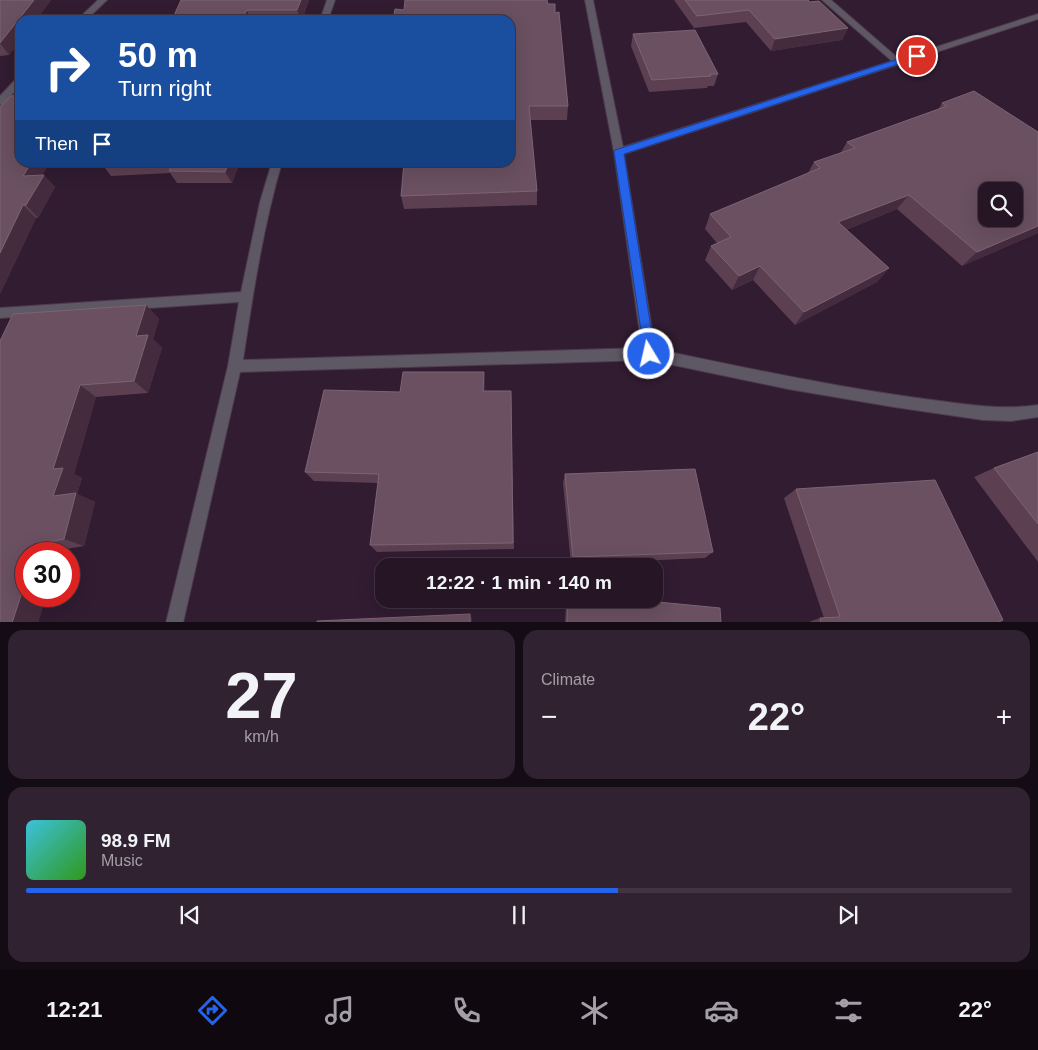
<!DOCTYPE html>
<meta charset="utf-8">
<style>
:root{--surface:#251525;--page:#312232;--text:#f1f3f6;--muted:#a39fa7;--line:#423442;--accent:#2563eb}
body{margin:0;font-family:Helvetica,sans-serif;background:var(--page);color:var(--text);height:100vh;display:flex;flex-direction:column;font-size:19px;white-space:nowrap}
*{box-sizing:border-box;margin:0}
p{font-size:16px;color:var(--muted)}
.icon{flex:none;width:28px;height:28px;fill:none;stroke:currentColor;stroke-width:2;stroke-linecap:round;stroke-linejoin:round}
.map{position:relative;height:622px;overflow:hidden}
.side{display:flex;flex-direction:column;gap:8px;padding:8px;background:#140c14;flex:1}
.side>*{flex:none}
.top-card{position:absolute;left:15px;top:15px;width:500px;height:152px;border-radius:15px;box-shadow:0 5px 20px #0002,0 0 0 1px var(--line);background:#1a4fa0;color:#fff;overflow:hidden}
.controls{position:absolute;left:978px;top:182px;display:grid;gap:10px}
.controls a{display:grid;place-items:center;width:45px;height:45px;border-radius:10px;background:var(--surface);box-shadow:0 5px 20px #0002,0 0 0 1px var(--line);font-size:25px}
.speed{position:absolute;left:15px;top:542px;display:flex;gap:10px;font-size:25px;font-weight:700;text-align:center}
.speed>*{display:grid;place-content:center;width:65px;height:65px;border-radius:50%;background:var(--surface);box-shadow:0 5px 20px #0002,0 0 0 1px var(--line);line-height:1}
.speed .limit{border:8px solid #d22;background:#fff;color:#111}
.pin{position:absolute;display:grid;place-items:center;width:42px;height:42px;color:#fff;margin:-21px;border:2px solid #fff;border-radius:50%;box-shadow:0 1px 5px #0007}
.me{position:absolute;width:55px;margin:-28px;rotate:351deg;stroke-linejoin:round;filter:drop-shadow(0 0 4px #0008)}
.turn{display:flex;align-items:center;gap:18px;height:105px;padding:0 20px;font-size:22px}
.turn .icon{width:65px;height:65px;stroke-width:2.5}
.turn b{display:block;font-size:35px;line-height:42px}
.then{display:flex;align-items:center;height:48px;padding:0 20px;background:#0003;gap:10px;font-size:19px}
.big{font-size:38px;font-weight:700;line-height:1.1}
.side .card{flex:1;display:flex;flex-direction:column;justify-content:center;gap:8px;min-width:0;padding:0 18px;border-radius:15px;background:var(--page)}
.side .dial{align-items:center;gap:0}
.dial b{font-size:65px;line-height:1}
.song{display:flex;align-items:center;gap:15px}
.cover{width:60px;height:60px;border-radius:8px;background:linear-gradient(135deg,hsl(190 70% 55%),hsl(110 70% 35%))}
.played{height:5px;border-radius:2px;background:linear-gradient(90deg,var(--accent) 60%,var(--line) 60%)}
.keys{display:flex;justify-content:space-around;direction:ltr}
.heat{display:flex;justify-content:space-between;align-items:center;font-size:28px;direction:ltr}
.side .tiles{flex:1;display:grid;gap:8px;grid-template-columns:1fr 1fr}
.card:last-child{grid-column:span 2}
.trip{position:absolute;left:375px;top:558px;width:288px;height:50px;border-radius:15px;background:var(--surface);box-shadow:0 5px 20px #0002,0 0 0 1px var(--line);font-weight:700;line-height:50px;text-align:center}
.menu{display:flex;height:80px;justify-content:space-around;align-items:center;background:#0f080f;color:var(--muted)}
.menu .icon{width:35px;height:35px}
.menu .active{color:var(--accent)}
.menu b{font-size:22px;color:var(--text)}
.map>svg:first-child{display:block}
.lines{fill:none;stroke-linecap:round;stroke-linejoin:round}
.street-casing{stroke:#4d394d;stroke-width:2}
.street{fill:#5e5865;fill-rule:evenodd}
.wall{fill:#5c4051}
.shaded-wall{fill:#452b3e}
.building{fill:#6a5060;stroke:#7d6474;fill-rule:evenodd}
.route{fill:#2563eb;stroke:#184099}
</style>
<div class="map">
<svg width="1038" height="623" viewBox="0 0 1038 623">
<rect width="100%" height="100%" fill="#311c31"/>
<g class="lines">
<defs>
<g id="street">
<path d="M 98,0 L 107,0 L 86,20 L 77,20 Z"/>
<path d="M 327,0 L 335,0 L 328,20 L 320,20 Z"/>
<path d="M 585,0 L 593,0 L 623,147 L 892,61 L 822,0 L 831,0 L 899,59 L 1038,14 L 1038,19 L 624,154 L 655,349 C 742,367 829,386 917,398 C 958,403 997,411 1038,405 L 1038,417 L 1011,421 L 983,420 L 894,407 L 788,389 L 649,360 L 240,372 L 183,623 L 166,623 L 228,366 L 239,302 L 0,318 L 0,308 L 241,292 L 260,202 L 272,162 L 282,162 C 263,227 253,293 243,360 L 642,348 L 614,152 Z"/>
<path d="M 20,77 L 20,86 L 3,104 L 0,105 L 0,96 L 17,78 Z"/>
</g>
</defs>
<!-- street casing -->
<use href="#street" class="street-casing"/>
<!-- street -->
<use href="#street" class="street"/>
</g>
<!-- wall -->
<g class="wall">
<path d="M 0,0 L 51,0 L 36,20 L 20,20 L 20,41 L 9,55 L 0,56 Z"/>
<path d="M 181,0 L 309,0 L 302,20 L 172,20 Z"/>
<path d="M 674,0 L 808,0 L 848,28 L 842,40 L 771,51 L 746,22 L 694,28 Z"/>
<path d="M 548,4 L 555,13 L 568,106 L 567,120 L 530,120 L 537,191 L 537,205 L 404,209 L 401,196 L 510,162 L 404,10 Z"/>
<path d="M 633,34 L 718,74 L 714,86 L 708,86 L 707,88 L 649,92 L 631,46 Z"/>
<path d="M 942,103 L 1038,132 L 1038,233 L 962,266 L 897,209 L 846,230 L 889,268 L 877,282 L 795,325 L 753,280 L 732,290 L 705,260 L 711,246 L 717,243 L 705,229 L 710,214 L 808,173 L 814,162 L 840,154 L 847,142 L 938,110 Z"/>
<path d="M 0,107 L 43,175 L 55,187 L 38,218 L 36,218 L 0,294 Z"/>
<path d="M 103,162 L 240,162 L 232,183 L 177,183 L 170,173 L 111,176 L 102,164 Z"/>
<path d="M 146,305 L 159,319 L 153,339 L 162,348 L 148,393 L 96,397 L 74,474 L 82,478 L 77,494 L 95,502 L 84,546 L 60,550 L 59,554 L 26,554 L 26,596 L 46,596 L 38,623 L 0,623 L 0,341 L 13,314 Z"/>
<path d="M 484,372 L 485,391 L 511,391 L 514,549 L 377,552 L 370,545 L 378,483 L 314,481 L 305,472 L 400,392 Z"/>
<path d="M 1038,452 L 1038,562 L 974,477 L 994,468 Z"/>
<path d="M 565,474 L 713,552 L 705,558 L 571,564 L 563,483 Z"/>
<path d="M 796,489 L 997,623 L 806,623 L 820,618 L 824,618 L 784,498 Z"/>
<path d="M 566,599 L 627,599 L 721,623 L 565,623 Z"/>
</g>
<!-- shaded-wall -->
<g class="shaded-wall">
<path d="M 34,0 L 51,0 L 36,20 L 20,20 L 20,41 L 9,55 L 0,43 Z"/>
<path d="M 301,0 L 309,0 L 302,20 L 301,20 L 297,10 Z"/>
<path d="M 247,10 L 251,20 L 241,20 Z"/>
<path d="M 848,28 L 842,40 L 771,51 L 775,39 Z"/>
<path d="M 32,162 L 50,162 L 35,189 L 23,176 Z"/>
<path d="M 166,162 L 176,162 L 172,171 Z"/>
<path d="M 229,162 L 240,162 L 232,183 L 225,172 Z"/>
<path d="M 44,175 L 55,187 L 38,218 L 26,205 Z"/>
<path d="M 909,195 L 897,209 L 828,237 L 838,222 Z"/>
<path d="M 23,205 L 36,218 L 0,294 L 0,253 Z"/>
<path d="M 1038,226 L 1038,233 L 962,266 L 977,252 Z"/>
<path d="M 760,266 L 753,280 L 732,290 L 739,276 Z"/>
<path d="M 889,268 L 877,282 L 795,325 L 804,312 Z"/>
<path d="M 146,305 L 159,319 L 153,339 L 162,348 L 148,393 L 134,381 L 136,336 Z"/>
<path d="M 484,372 L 485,384 L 485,403 L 483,391 Z"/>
<path d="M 80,385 L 96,397 L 74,474 L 82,478 L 77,494 L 95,502 L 84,546 L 64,539 L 53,496 L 53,469 Z"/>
<path d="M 38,544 L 60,550 L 59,554 L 35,554 Z"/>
<path d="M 26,580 L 26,596 L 46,596 L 38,623 L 12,623 Z"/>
<path d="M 470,614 L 472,618 L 472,623 L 470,623 Z"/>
</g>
<!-- building -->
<g class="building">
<path d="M 0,0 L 34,0 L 0,43 Z"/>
<path d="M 181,0 L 301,0 L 297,10 L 247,10 L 241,20 L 172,20 Z"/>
<path d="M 405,0 L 547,0 L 548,4 L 555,4 L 555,13 L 559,12 L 568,106 L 529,106 L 537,191 L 401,196 L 404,162 L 510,162 L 510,20 L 393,20 L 395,9 L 404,10 Z"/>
<path d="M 685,0 L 808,0 L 810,2 L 819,1 L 848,28 L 775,39 L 749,10 L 697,16 Z"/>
<path d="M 695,30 L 718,74 L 710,74 L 711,76 L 652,80 L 633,34 Z"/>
<path d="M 974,91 L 1038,132 L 1038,226 L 977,252 L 909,195 L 838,222 L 889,268 L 804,312 L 760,266 L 739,276 L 711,246 L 731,237 L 710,214 L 820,168 L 814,162 L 855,148 L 847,142 L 947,106 L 942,103 ZM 986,191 L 1014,191 L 1014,219 L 986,219 Z"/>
<path d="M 20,95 L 20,162 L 32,162 L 23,176 L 44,175 L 26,205 L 23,205 L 0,253 L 0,107 L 11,96 Z"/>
<path d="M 103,162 L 137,162 L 102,164 Z"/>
<path d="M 174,162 L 229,162 L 225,172 L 169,171 Z"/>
<path d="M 146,305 L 136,336 L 148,335 L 134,381 L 80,385 L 53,469 L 63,468 L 53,496 L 76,493 L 64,539 L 38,544 L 35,554 L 26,554 L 26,580 L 12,623 L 0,623 L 0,341 L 13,314 Z"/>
<path d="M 403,372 L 484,372 L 483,391 L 511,391 L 513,543 L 370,545 L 379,474 L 305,472 L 324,390 L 400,392 Z"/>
<path d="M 1038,452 L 1038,524 L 994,468 Z"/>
<path d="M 695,469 L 713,552 L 573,557 L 565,474 Z"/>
<path d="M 935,480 L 1003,620 L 997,623 L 821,623 L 820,618 L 840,617 L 796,489 Z"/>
<path d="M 568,599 L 627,599 L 720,608 L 721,623 L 567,623 Z"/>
<path d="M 470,614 L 470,623 L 317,623 L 317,621 Z"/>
</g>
<!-- route -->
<path class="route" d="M 917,53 L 921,56 L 920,57 L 624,154 L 655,354 L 653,357 L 649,359 L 645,357 L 614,152 L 615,150 Z"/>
</svg>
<div class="controls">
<a><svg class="icon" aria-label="search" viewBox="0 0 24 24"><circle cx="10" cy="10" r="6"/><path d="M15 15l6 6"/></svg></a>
</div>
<div class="speed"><div class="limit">30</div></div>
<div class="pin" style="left:917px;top:56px;background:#d93025"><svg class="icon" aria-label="arrive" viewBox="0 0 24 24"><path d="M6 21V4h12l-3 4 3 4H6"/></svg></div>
<svg class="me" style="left:649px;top:354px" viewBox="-20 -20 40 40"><circle r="17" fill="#2563eb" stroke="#fff" stroke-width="3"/><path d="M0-11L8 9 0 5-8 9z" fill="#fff"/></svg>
<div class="trip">12:22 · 1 min · 140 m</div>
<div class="top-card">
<div class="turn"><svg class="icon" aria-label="right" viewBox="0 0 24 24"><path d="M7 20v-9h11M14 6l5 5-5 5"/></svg><div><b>50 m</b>Turn right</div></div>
<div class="then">Then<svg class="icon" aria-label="arrive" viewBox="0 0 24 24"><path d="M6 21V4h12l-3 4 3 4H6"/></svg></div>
</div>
</div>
<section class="side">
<div class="tiles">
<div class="card dial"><b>27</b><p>km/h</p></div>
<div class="card"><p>Climate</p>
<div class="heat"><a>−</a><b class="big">22°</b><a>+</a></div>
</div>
<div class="card">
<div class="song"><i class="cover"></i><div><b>98.9 FM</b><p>Music</p></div></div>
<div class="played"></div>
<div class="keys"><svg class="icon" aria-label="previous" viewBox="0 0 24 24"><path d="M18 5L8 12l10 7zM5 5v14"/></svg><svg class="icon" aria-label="pause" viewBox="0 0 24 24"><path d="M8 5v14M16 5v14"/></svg><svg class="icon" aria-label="next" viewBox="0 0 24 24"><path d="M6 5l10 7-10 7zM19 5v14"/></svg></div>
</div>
</div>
</section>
<nav class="menu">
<b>12:21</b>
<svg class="icon active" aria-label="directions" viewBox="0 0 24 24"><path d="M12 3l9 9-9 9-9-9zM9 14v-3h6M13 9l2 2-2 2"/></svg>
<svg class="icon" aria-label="music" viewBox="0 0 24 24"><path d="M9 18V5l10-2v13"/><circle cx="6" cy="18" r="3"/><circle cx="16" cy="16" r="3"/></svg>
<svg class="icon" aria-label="phone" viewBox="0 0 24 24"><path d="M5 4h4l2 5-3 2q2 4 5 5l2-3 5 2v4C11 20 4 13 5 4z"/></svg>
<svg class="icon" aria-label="climate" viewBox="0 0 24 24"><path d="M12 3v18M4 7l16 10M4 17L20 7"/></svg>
<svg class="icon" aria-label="car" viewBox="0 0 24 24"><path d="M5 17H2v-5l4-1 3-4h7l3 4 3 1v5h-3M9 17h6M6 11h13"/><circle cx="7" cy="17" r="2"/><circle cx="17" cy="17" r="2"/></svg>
<svg class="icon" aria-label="filters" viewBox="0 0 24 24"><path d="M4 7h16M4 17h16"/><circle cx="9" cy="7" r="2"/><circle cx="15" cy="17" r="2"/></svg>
<b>22°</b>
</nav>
